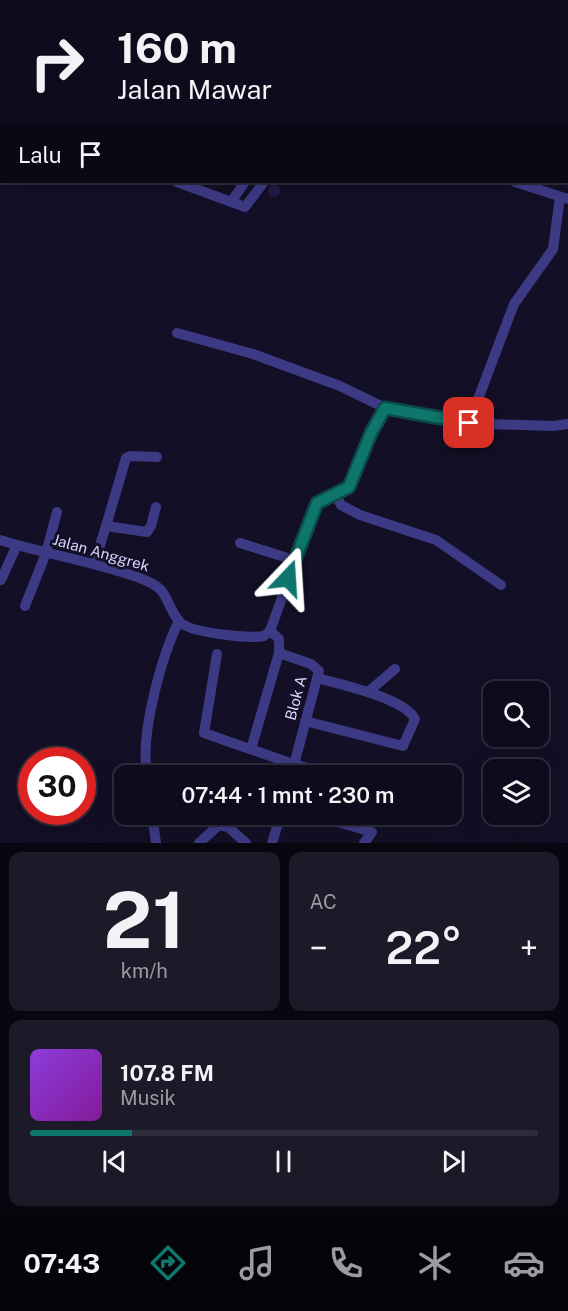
<!DOCTYPE html>
<html lang="id">
<meta charset="utf-8">
<style>
:root{--surface:#0e0b1c;--page:#1c1929;--text:#f1f3f6;--muted:#9b9ba3;--line:#2e2b3b;--accent:#0f766e}
body{margin:0;font-family:"Public Sans",sans-serif;background:var(--page);color:var(--text);height:100vh;display:flex;flex-direction:column;font-size:22px;white-space:nowrap}
*{box-sizing:border-box;margin:0}
p{font-size:20px;color:var(--muted)}
.icon{flex:none;width:33px;height:33px;fill:none;stroke:currentColor;stroke-width:2;stroke-linecap:round;stroke-linejoin:round}
.map{position:relative;height:843px;overflow:hidden}
.side{display:flex;flex-direction:column;gap:9px;padding:9px;background:#08060f;flex:1}
.side>*{flex:none}
.hud{position:absolute;left:0px;top:0px;width:568px;height:183px;box-shadow:0 6px 24px #0002,0 0 0 2px var(--line);background:#0e0b1c;color:var(--text);overflow:hidden}
.fabs{position:absolute;left:483px;top:681px;display:grid;gap:12px}
.fabs a{display:grid;place-items:center;width:66px;height:66px;border-radius:12px;background:var(--surface);box-shadow:0 6px 24px #0002,0 0 0 2px var(--line);font-size:30px}
.speed{position:absolute;left:18px;top:747px;display:flex;gap:12px;font-size:30px;font-weight:700;text-align:center}
.speed>*{display:grid;place-content:center;width:78px;height:78px;border-radius:50%;background:var(--surface);box-shadow:0 6px 24px #0002,0 0 0 2px var(--line);line-height:1}
.speed .limit{border:9px solid #d22;background:#fff;color:#111}
.pin{position:absolute;display:grid;place-items:center;width:51px;height:51px;color:#fff;margin:-26px;border-radius:12px;box-shadow:0 3px 9px #0006}
.me{position:absolute;width:66px;margin:-33px;rotate:20deg;stroke-linejoin:round;filter:drop-shadow(0 0 4px #0008)}
.turn{display:flex;align-items:center;gap:21px;height:126px;padding:0 18px;font-size:27px}
.turn .icon{width:78px;height:78px;stroke-width:2.5}
.turn b{display:block;font-size:42px;line-height:51px}
.then{display:flex;align-items:center;height:57px;padding:0 18px;background:#0003;gap:12px;font-size:22px}
.big{font-size:45px;font-weight:600;line-height:1.1}
.side .tile{flex:1;display:flex;flex-direction:column;justify-content:center;gap:9px;min-width:0;padding:0 21px;border-radius:12px;background:var(--page)}
.side .dial{align-items:center;gap:0}
.dial b{font-size:78px;line-height:1}
.song{display:flex;align-items:center;gap:18px}
.cover{width:72px;height:72px;border-radius:9px;background:linear-gradient(135deg,hsl(270 70% 55%),hsl(290 70% 35%))}
.played{height:6px;border-radius:3px;background:linear-gradient(90deg,var(--accent) 20%,var(--line) 20%)}
.keys{display:flex;justify-content:space-around;direction:ltr}
.heat{display:flex;justify-content:space-between;align-items:center;font-size:33px;direction:ltr}
.side .tiles{flex:1;display:grid;gap:9px;grid-template-columns:1fr 1fr}
.tile:last-child{grid-column:span 2}
.trip{position:absolute;left:114px;top:765px;width:348px;height:60px;border-radius:12px;background:var(--surface);box-shadow:0 6px 24px #0002,0 0 0 2px var(--line);font-weight:600;line-height:60px;text-align:center}
.dock{display:flex;height:96px;justify-content:space-around;align-items:center;background:#06040b;color:var(--muted)}
.dock .icon{width:42px;height:42px}
.dock .on{color:var(--accent)}
.dock b{font-size:27px;color:var(--text)}
.map>svg:first-child{display:block}
.building{fill:#241b47}
.lines{fill:none;stroke-linecap:round;stroke-linejoin:round}
.minor{stroke:#3d3a85;stroke-width:10}
.route-casing{stroke:#0a4d48;stroke-width:15}
.route{stroke:#0f766e;stroke-width:10}
.labels{text-anchor:middle;stroke-width:6;stroke-linejoin:round;paint-order:stroke}
.street-label{font-size:15px;fill:#d9d4ff;stroke:#130f26}
</style>
<div class="map">
<svg width="568" height="843" viewBox="0 0 568 843">
<rect width="100%" height="100%" fill="#130f26"/>
<!-- building -->
<circle class="building" cx="274" cy="191" r="6"/>
<g class="lines">
<!-- minor -->
<g class="minor">
<path d="M 176,0 L 179,2"/>
<path d="M 261,0 L 263,2"/>
<path d="M 336,0 L 338,2"/>
<path d="M 403,0 L 405,2"/>
<path d="M 22,2 L 23,0"/>
<path d="M 35,2 L 36,0"/>
<path d="M 92,2 L 93,0"/>
<path d="M 144,2 L 145,0"/>
<path d="M 249,2 L 250,0"/>
<path d="M 420,2 L 421,0"/>
<path d="M 457,2 L 458,0"/>
<path d="M 0,35 L 2,33"/>
<path d="M 0,56 L 2,53"/>
<path d="M 0,89 L 2,90"/>
<path d="M 0,162 L 2,159"/>
<path d="M 177,182 L 245,207 L 264,182"/>
<path d="M 515,182 L 568,199"/>
<path d="M 231,202 L 245,182"/>
<path d="M 177,333 L 253,354 L 340,386 L 385,408 L 458,423 L 553,426 L 568,424"/>
<path d="M 469,423 L 514,304 L 553,249 L 560,197"/>
<path d="M 335,494 L 341,505 L 360,515 L 436,540 L 501,585"/>
<path d="M 106,526 L 126,458 L 131,456 L 157,457"/>
<path d="M 0,540 C 45,554 92,561 137,577 C 173,590 161,598 179,621 C 188,633 250,639 264,636 L 270,631 L 314,509 L 327,496 L 349,487 L 385,408"/>
<path d="M 240,543 L 294,560"/>
<path d="M 94,564 L 106,526 L 147,532 L 151,526 L 156,507"/>
<path d="M 1,580 L 17,545"/>
<path d="M 25,606 L 46,553 L 57,512"/>
<path d="M 279,653 L 311,664 L 319,671 L 291,776"/>
<path d="M 217,654 L 204,733 L 293,764 L 339,776"/>
<path d="M 368,692 L 395,669"/>
<path d="M 305,721 L 403,746 L 415,719 C 404,698 340,684 317,678"/>
<path d="M 251,749 L 279,653 L 279,639 L 270,631"/>
<path d="M 148,776 C 138,739 162,655 179,621"/>
<path d="M 152,814 L 156,843"/>
<path d="M 310,814 L 372,832 L 364,843"/>
<path d="M 199,843 L 219,825 L 228,827 L 246,843"/>
<path d="M 272,843 L 281,814"/>
</g>
</g>
<g class="lines">
<defs>
<path id="route" d="M 288,578 L 317,503 L 349,487 L 371,433 L 385,408 L 469,423"/>
</defs>
<!-- route casing -->
<use href="#route" class="route-casing"/>
<!-- route -->
<use href="#route" class="route"/>
</g>
<g class="labels">
<!-- street labels -->
<g class="street-label">
<text transform="translate(101 553) rotate(16)" y="5">Jalan Anggrek</text>
<text transform="translate(296 698) rotate(-75)" y="5">Blok A</text>
</g>
</g>
</svg>
<div class="fabs">
<a><svg class="icon" aria-label="search" viewBox="0 0 24 24"><circle cx="10" cy="10" r="6"/><path d="M15 15l6 6"/></svg></a>
<a><svg class="icon" aria-label="layers" viewBox="0 0 24 24"><path d="M12 4l9 5-9 5-9-5zM3 14l9 5 9-5"/></svg></a>
</div>
<div class="speed"><div class="limit">30</div></div>
<div class="pin" style="left:469px;top:423px;background:#d93025"><svg class="icon" aria-label="arrive" viewBox="0 0 24 24"><path d="M6 21V4h12l-3 4 3 4H6"/></svg></div>
<svg class="me" style="left:288px;top:578px" viewBox="-20 -20 40 40"><path d="M0-17L14 15 0 8-14 15z" fill="#0f766e" stroke="#fff" stroke-width="4"/></svg>
<div class="trip">07:44 · 1 mnt · 230 m</div>
<div class="hud">
<div class="turn"><svg class="icon" aria-label="right" viewBox="0 0 24 24"><path d="M7 20v-9h11M14 6l5 5-5 5"/></svg><div><b>160 m</b>Jalan Mawar</div></div>
<div class="then">Lalu<svg class="icon" aria-label="arrive" viewBox="0 0 24 24"><path d="M6 21V4h12l-3 4 3 4H6"/></svg></div>
</div>
</div>
<section class="side">
<div class="tiles">
<div class="tile dial"><b>21</b><p>km/h</p></div>
<div class="tile"><p>AC</p>
<div class="heat"><a>−</a><b class="big">22°</b><a>+</a></div>
</div>
<div class="tile">
<div class="song"><i class="cover"></i><div><b>107.8 FM</b><p>Musik</p></div></div>
<div class="played"></div>
<div class="keys"><svg class="icon" aria-label="previous" viewBox="0 0 24 24"><path d="M18 5L8 12l10 7zM5 5v14"/></svg><svg class="icon" aria-label="pause" viewBox="0 0 24 24"><path d="M8 5v14M16 5v14"/></svg><svg class="icon" aria-label="next" viewBox="0 0 24 24"><path d="M6 5l10 7-10 7zM19 5v14"/></svg></div>
</div>
</div>
</section>
<nav class="dock">
<b>07:43</b>
<svg class="icon on" aria-label="directions" viewBox="0 0 24 24"><path d="M12 3l9 9-9 9-9-9zM9 14v-3h6M13 9l2 2-2 2"/></svg>
<svg class="icon" aria-label="music" viewBox="0 0 24 24"><path d="M9 18V5l10-2v13"/><circle cx="6" cy="18" r="3"/><circle cx="16" cy="16" r="3"/></svg>
<svg class="icon" aria-label="phone" viewBox="0 0 24 24"><path d="M5 4h4l2 5-3 2q2 4 5 5l2-3 5 2v4C11 20 4 13 5 4z"/></svg>
<svg class="icon" aria-label="climate" viewBox="0 0 24 24"><path d="M12 3v18M4 7l16 10M4 17L20 7"/></svg>
<svg class="icon" aria-label="car" viewBox="0 0 24 24"><path d="M5 17H2v-5l4-1 3-4h7l3 4 3 1v5h-3M9 17h6M6 11h13"/><circle cx="7" cy="17" r="2"/><circle cx="17" cy="17" r="2"/></svg>
</nav>
